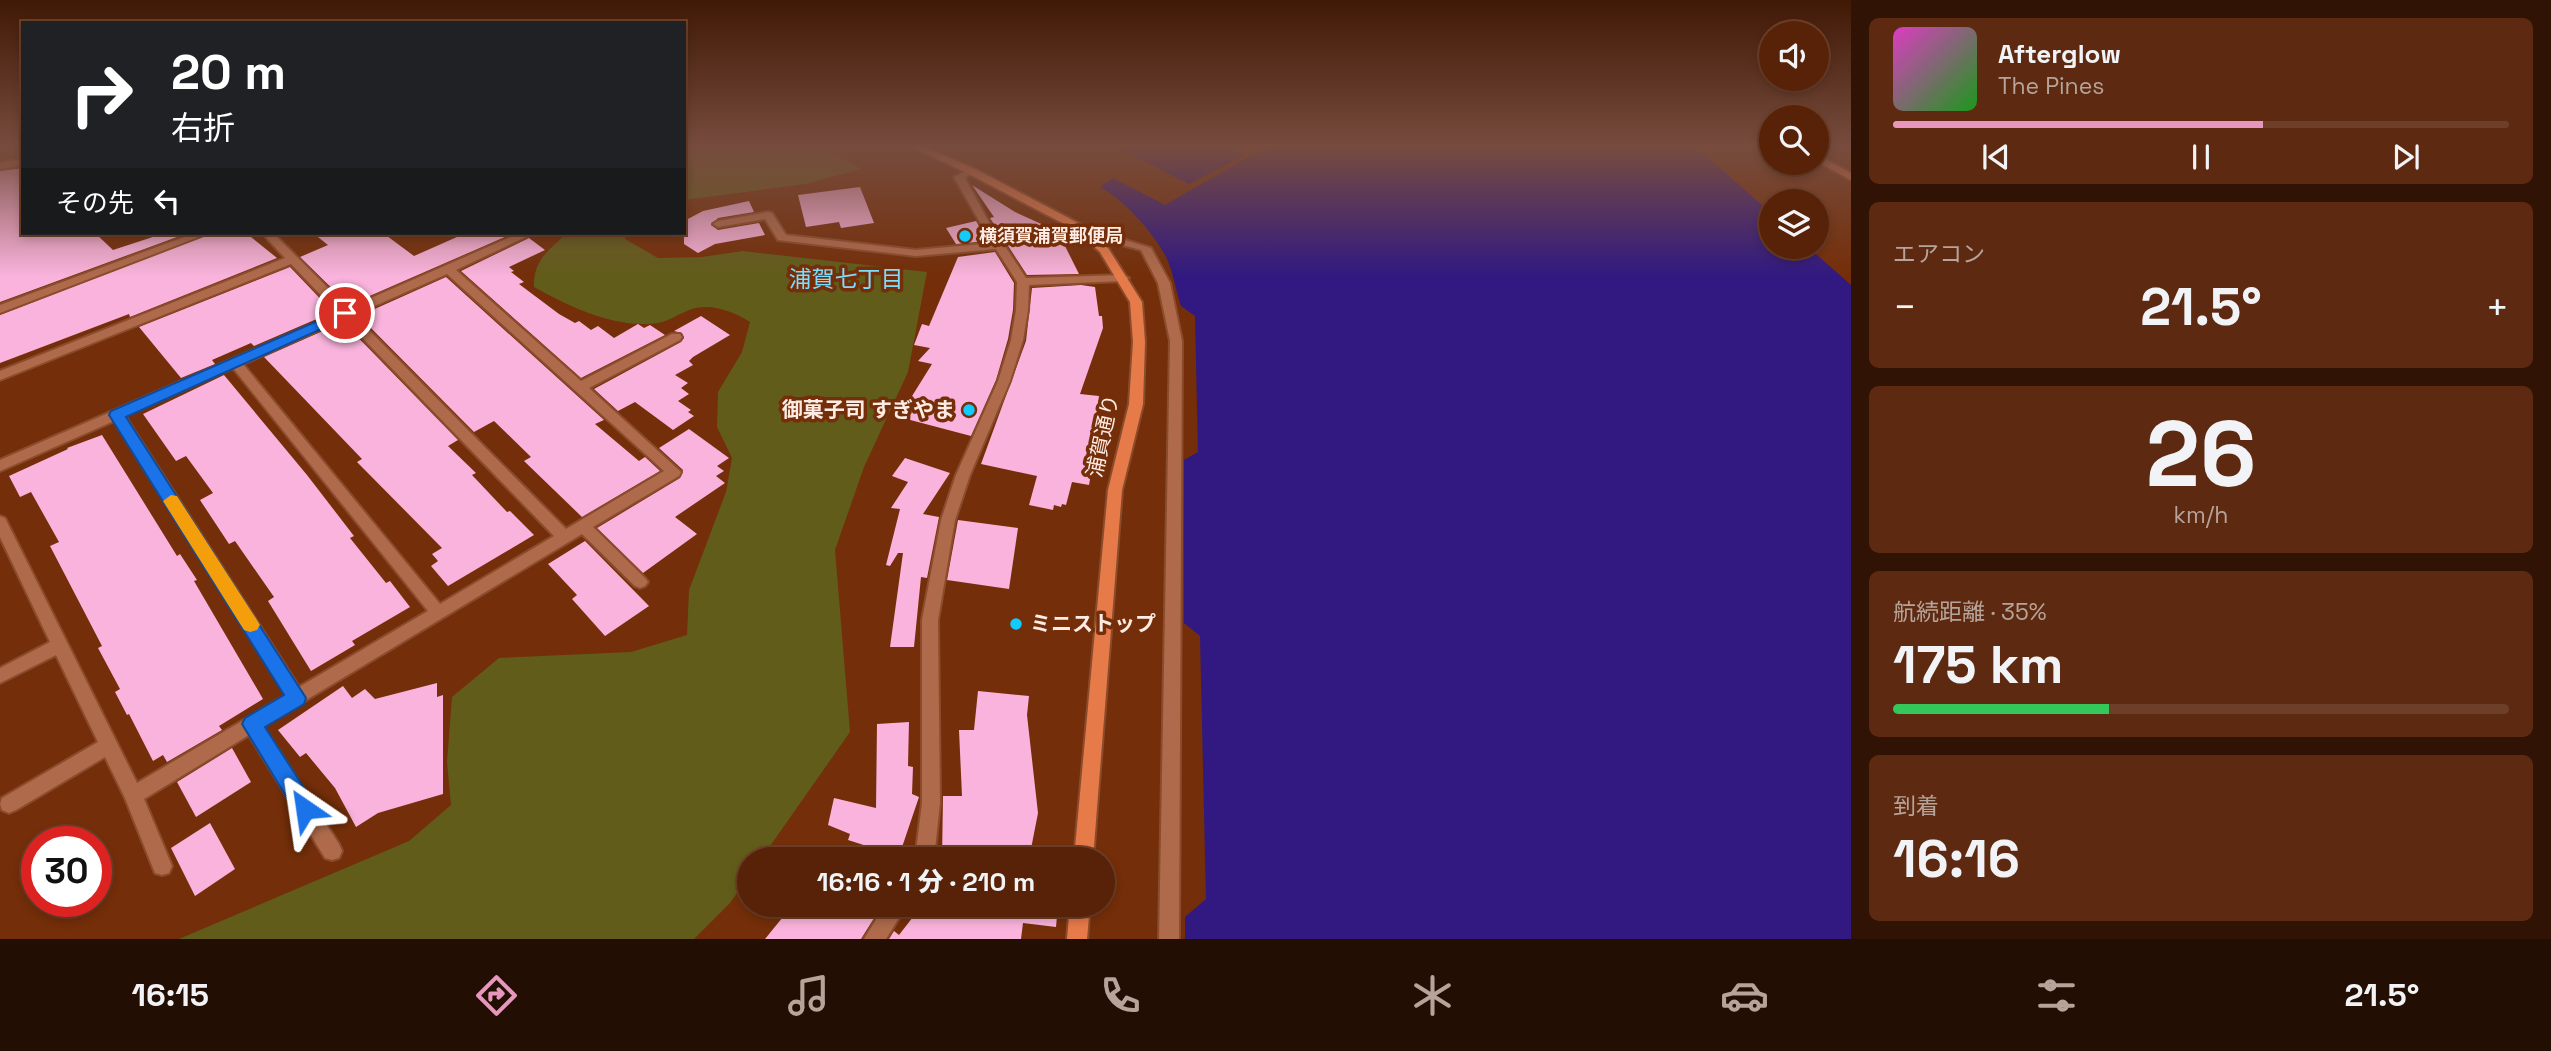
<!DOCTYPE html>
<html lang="ja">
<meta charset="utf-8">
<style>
:root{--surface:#572207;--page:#5d2a11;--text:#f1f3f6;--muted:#b6a49b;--line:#6d3f28;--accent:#e797bd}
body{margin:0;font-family:"Space Grotesk","Noto Sans JP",sans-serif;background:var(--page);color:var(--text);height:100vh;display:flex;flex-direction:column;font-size:26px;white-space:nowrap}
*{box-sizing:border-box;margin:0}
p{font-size:23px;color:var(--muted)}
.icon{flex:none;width:38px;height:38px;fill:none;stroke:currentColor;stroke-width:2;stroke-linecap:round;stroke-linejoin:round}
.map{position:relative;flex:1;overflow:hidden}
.drawer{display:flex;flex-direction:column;gap:18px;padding:18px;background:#301304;width:700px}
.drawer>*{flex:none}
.top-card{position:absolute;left:21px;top:21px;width:665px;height:214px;border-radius:0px;box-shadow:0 4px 10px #0003,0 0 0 2px var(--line);background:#202124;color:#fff;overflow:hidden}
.tools{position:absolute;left:1759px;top:21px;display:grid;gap:14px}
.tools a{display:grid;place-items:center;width:70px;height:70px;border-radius:50%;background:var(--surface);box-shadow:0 4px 10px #0003,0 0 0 2px var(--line);font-size:35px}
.speed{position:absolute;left:21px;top:826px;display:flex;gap:14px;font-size:35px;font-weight:700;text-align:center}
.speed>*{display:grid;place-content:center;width:91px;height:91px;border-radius:50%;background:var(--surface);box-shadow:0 4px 10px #0003,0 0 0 2px var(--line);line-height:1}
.speed .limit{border:10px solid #d22;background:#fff;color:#111}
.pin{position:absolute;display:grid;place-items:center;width:60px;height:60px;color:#fff;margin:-30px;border:4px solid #fff;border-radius:50%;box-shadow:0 2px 7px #0007}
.me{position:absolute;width:77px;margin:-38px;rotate:328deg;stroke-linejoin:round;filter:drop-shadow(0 0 5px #0008)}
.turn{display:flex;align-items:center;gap:24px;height:147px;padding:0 35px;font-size:32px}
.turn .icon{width:91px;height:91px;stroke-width:2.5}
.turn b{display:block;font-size:49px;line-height:60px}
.then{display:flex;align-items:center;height:66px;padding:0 35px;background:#0003;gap:14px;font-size:26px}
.big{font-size:52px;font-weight:800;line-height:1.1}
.drawer .card{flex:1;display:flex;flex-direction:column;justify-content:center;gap:10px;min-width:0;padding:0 24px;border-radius:10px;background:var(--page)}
.drawer .dial{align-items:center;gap:0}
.dial b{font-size:91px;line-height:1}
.song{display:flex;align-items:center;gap:21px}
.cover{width:84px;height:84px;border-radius:10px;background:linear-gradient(135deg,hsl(310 70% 55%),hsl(120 70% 35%))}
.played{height:7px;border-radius:4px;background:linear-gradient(90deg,var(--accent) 60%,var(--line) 60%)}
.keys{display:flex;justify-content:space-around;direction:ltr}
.heat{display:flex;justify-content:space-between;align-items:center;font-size:38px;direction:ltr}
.charge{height:10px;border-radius:5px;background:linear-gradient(90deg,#34c759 35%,var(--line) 0)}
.trip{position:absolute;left:737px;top:847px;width:378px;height:70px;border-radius:35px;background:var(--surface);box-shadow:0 4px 10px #0003,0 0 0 2px var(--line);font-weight:800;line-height:70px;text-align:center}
.tabs{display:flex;height:112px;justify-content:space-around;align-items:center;background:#230e03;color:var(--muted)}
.tabs .icon{width:49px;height:49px}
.tabs .active{color:var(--accent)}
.tabs b{font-size:32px;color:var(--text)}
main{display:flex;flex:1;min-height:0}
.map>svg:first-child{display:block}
.green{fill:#625c1b}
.water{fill:#311981}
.building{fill:#f9b3dc}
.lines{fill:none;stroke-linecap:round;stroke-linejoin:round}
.pedestrian-casing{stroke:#8a4c2c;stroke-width:4}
.minor-casing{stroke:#8a4c2c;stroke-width:4}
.secondary-casing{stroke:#8a4c2c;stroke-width:4}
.pedestrian{fill:#af6a4c;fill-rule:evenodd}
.minor{fill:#af6a4c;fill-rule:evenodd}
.secondary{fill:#e77a49;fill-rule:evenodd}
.route{fill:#1a73e8;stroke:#114b97;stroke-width:2}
.slow{fill:#f59e0b}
.poi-dot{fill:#12cafb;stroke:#742e09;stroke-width:2.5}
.labels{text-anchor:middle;stroke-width:7;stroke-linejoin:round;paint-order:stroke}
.far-poi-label{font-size:18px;font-weight:bold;fill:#fdebe4;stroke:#742e09;text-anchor:start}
.poi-label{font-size:21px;font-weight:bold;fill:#fdebe4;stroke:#742e09;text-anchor:end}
.street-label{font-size:21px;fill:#fdebe4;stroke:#742e09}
.neighbourhood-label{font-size:23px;fill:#7fdcfd;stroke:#742e09}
</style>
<main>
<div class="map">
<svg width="1851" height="939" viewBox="0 0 1851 939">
<rect width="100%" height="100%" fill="#742e09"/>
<!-- green -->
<g class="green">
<path d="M 684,145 L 819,145 L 861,169 L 806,184 L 684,200 Z"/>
<path d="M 567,233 L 626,233 L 625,239 L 658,258 L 702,257 L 743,251 L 927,272 L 908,372 L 864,467 L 835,550 L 850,732 L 761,859 L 749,859 L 749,876 L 730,903 L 694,939 L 179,939 L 409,841 L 451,805 L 447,762 L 452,697 L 499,658 L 631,652 L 687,635 L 689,590 L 726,492 L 732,458 L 717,427 L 718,392 L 742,352 L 750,322 C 733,311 709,302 689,310 C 679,314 669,321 658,323 C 616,329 570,307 534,287 C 533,260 549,250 567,233 Z"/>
</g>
<!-- water -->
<g class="water">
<path d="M 1112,145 L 1223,145 L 1245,155 L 1189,184 Z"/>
<path d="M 1277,145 L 1694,145 L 1771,213 L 1771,247 L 1808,247 L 1851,285 L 1851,939 L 1185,939 L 1185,917 L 1206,899 L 1200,636 L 1184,623 L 1184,460 L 1198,452 L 1195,316 L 1181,306 C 1176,291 1173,271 1166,257 C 1155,235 1123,198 1101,188 L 1102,185 L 1113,178 L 1165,205 L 1250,156 L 1253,157 Z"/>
</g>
<!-- building -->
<g class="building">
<path d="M 23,168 L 23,233 L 95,233 L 113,250 L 165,233 L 188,233 L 0,302 L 0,171 Z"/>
<path d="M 972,185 L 1015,212 L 1048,227 L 1053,238 L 1057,238 L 1061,245 L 1064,244 L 1079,274 L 1027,275 L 990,218 L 994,217 Z"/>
<path d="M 860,187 L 874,223 L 841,228 L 839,222 L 806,227 L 798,195 Z"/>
<path d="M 749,201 L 754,212 L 718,218 L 711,225 L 718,230 L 759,223 L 765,235 L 715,244 L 698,253 L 684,244 L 684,221 L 703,211 Z"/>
<path d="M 976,221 L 988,241 L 956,244 L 946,228 Z"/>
<path d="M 212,233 L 246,233 L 277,258 L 130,317 L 129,314 L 0,363 L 0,315 Z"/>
<path d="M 313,233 L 383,233 L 414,256 L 466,233 L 514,233 L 349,305 L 300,257 L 328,245 Z"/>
<path d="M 529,238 L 545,250 L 509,267 L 514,271 L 511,272 L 524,282 L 519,284 L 559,314 L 575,323 L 579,321 L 591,330 L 598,326 L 614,338 L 638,324 L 644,328 L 650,325 L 665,335 L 581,378 L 461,271 Z"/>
<path d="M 995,252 L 1014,283 L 1013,310 L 1008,339 L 996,380 L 971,436 L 899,417 L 932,364 L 918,361 L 930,348 L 914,345 L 922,324 L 929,326 L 958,257 Z"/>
<path d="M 290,267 L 333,312 L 254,346 L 251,343 L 212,360 L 215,364 L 181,378 L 139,327 Z"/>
<path d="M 446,277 L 604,420 L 595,424 L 639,461 L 645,457 L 660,471 L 582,517 L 524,461 L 531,457 L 494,421 L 474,432 L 359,316 Z"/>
<path d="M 1081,285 L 1095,287 L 1099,316 L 1102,316 L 1103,328 L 1080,394 L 1099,396 L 1093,439 L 1097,440 L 1089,485 L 1072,482 L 1066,505 L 1062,504 L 1061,507 L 1054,505 L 1053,510 L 1029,505 L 1037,476 L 981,464 L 1026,341 L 1032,288 Z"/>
<path d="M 701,316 L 730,335 L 693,357 L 689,361 L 693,365 L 675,375 L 688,383 L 681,388 L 689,394 L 678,401 L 691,410 L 688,412 L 694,416 L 673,430 L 635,402 L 618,411 L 594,389 L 681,342 L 684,338 L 682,333 L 674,331 Z"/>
<path d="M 343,322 L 458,440 L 448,446 L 476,473 L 472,475 L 507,512 L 510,511 L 534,535 L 448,586 L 431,566 L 438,561 L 432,554 L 442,548 L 357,462 L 362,459 L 264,357 Z"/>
<path d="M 224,375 L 307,475 L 354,536 L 350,538 L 386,583 L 390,581 L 410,607 L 352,641 L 355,645 L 311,671 L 268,601 L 274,597 L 235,541 L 229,544 L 200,500 L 213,493 L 186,456 L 176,461 L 143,414 Z"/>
<path d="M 689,429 L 729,458 L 717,466 L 724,471 L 716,476 L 725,483 L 675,517 L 697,534 L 643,573 L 597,528 L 680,478 L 683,470 L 659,448 Z"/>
<path d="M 102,435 L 177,556 L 180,554 L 197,580 L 194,581 L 263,699 L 219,726 L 222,730 L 167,762 L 163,755 L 153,761 L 129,714 L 127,715 L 115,692 L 120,689 L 98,648 L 102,646 L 50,546 L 59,542 L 31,492 L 20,497 L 9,476 L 68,449 L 67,448 Z"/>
<path d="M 905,458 L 950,473 L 923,514 L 939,517 L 927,578 L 921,577 L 914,647 L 890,647 L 903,553 L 898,553 L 890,566 L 886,565 L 900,509 L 891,508 L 908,482 L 892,476 Z"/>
<path d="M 958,520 L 1018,528 L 1009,589 L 947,580 Z"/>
<path d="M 585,541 L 649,606 L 605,636 L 572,599 L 577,595 L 548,564 Z"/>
<path d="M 437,683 L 437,697 L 443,695 L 443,794 L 378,813 L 356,827 L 335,788 L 306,753 L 300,757 L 278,730 L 343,686 L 352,698 L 365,689 L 375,699 Z"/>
<path d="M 978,691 L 1029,696 L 1027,715 L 1038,813 L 1029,859 L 942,859 L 943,796 L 962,796 L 959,730 L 974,730 Z"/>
<path d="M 909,722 L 908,766 L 913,767 L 912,794 L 919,797 L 898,859 L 875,853 L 876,849 L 848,840 L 850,834 L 828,825 L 834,798 L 876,808 L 877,724 Z"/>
<path d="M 232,748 L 251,782 L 196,817 L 177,782 Z"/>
<path d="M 210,823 L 235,869 L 195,896 L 171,848 Z"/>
<path d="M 798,905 L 863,905 L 876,915 L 861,939 L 765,939 L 787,912 L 790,914 Z"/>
<path d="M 927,905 L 1058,905 L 1056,927 L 1023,923 L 1021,939 L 889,939 L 894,931 L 899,935 L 916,913 L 923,915 Z"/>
</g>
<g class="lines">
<defs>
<path id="pedestrian" d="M 1122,239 L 1151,248 L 1170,283 L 1182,341 L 1179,939 L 1159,939 L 1170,341 L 1158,283 L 1141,250 L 1118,244 L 1118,240 Z"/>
<g id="minor">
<path d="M 23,159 L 23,165 L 0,169 L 0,163 Z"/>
<path d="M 971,168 L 976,171 L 965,178 L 987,219 L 1026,278 L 1123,275 L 1129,278 L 1123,281 L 1029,285 L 1028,310 L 1023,340 L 1010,381 L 970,475 L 955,520 L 938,620 L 940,803 L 934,859 L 915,859 L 922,803 L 922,620 L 941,520 L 956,475 L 998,381 L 1011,340 L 1016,310 L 1017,282 L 996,249 L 916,256 L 778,240 L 765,219 L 718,227 L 713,224 L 718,221 L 768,212 L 772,213 L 786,235 L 916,250 L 992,243 L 954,177 Z"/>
<path d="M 195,233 L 209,233 L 0,313 L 0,305 Z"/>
<path d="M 262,233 L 273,233 L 348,308 L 520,233 L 534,233 L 456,270 L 581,381 L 672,334 L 680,334 L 682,337 L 680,340 L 589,388 L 681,472 L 679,476 L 593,527 L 645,578 L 648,582 L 645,586 L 640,588 L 635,586 L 582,534 L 263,726 L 339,844 L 342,851 L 339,858 L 332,860 L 325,858 L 249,735 L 144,799 L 172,866 L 169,873 L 162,875 L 155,873 L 125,798 L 105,757 L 16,810 L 9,813 L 2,810 L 0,804 L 2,798 L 98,742 L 56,655 L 0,683 L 0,668 L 50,642 L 0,537 L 0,516 L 5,518 L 7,522 L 137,783 L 286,695 L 114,421 L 0,471 L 0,460 L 338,313 L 291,264 L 0,380 L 0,371 L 285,258 ZM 447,274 L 664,471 L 566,529 L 354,315 ZM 344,319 L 554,536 L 440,604 L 243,364 ZM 233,368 L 428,611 L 299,687 L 125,416 Z"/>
<path d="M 885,905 L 907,905 L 886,939 L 864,939 Z"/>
</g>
<g id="secondary">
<path d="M 908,145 L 920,145 L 975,169 L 1082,225 L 1108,248 L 1142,302 L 1145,342 L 1143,404 L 1122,490 L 1093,859 L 1074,859 L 1108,490 L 1129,404 L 1133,342 L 1130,302 L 1100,252 L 1074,229 L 967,173 Z"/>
<path d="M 1816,154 L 1851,173 L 1851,180 L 1816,161 Z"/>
<path d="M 1070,905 L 1090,905 L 1087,939 L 1067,939 Z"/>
</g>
</defs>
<!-- pedestrian casing -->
<use href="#pedestrian" class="pedestrian-casing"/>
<!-- minor casing -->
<use href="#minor" class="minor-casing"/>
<!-- secondary casing -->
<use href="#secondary" class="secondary-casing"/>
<!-- pedestrian -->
<use href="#pedestrian" class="pedestrian"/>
<!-- minor -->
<use href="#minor" class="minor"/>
<!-- secondary -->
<use href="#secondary" class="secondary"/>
</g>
<!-- sky -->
<linearGradient id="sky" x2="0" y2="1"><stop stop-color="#401905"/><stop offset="0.53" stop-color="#774c3e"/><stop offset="1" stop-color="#774c3e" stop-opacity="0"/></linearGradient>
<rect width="1851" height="276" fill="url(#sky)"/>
<!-- route -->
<path class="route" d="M 345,309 L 352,313 L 350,316 L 126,417 L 306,698 L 304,704 L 265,727 L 313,802 L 316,809 L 313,816 L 305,819 L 298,816 L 242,724 L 245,718 L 284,695 L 109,415 L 111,411 Z"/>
<!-- slow -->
<path class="slow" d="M 171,495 L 177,496 L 257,620 L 260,625 L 257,630 L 250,632 L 244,630 L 163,501 Z"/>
<!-- markers -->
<g class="poi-dot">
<circle cx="965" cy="236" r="7"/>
<circle cx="969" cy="410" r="7"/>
<circle cx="1016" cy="624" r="7"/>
</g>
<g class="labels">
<!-- far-poi labels -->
<g class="far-poi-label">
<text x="979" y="242">横須賀浦賀郵便局</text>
</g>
<!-- poi labels -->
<g class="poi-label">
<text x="955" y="417">御菓子司 すぎやま</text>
<text x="1030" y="631" text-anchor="start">ミニストップ</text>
</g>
<!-- street labels -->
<g class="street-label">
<text transform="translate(1103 436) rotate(-78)" y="7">浦賀通り</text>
</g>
<!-- neighbourhood labels -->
<g class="neighbourhood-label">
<text x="846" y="287">浦賀七丁目</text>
</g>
</g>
</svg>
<div class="tools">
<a><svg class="icon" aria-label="sound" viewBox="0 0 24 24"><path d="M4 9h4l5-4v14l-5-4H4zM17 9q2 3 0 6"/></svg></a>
<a><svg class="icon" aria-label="search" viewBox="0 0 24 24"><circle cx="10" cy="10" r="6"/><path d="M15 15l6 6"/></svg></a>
<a><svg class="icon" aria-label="layers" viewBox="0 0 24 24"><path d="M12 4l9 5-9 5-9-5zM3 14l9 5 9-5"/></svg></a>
</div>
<div class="speed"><div class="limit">30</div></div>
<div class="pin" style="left:345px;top:313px;background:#d93025"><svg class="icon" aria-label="arrive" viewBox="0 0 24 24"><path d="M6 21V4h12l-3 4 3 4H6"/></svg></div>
<svg class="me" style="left:305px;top:809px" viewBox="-20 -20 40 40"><path d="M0-17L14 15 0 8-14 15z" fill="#1a73e8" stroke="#fff" stroke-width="4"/></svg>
<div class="trip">16:16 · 1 分 · 210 m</div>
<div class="top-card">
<div class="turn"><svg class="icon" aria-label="right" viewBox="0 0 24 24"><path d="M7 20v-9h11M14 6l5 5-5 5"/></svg><div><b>20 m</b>右折</div></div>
<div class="then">その先<svg class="icon" aria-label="left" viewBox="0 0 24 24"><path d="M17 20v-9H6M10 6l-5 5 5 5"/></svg></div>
</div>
</div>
<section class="drawer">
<div class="card">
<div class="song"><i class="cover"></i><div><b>Afterglow</b><p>The Pines</p></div></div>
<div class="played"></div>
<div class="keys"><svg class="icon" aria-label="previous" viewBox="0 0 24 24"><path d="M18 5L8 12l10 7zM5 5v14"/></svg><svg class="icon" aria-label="pause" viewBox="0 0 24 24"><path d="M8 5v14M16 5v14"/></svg><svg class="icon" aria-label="next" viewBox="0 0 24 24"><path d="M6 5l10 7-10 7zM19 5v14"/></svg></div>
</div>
<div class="card"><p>エアコン</p>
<div class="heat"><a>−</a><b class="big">21.5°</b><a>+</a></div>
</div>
<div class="card dial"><b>26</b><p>km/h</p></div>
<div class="card"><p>航続距離 · 35%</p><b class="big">175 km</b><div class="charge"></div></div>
<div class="card"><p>到着</p><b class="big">16:16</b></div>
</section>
</main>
<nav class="tabs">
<b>16:15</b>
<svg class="icon active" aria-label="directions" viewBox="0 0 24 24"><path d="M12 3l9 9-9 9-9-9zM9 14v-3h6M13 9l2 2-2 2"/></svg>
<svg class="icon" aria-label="music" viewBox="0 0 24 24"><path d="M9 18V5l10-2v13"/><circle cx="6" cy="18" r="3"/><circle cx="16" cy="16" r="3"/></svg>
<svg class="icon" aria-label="phone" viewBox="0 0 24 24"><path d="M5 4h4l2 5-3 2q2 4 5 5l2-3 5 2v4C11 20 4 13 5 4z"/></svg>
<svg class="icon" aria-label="climate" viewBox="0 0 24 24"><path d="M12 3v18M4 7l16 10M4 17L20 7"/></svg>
<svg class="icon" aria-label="car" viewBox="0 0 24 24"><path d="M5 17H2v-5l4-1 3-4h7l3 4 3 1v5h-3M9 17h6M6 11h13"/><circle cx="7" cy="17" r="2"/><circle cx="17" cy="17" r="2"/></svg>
<svg class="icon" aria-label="filters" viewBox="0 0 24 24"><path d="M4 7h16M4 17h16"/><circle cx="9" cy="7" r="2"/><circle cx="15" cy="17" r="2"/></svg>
<b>21.5°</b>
</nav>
